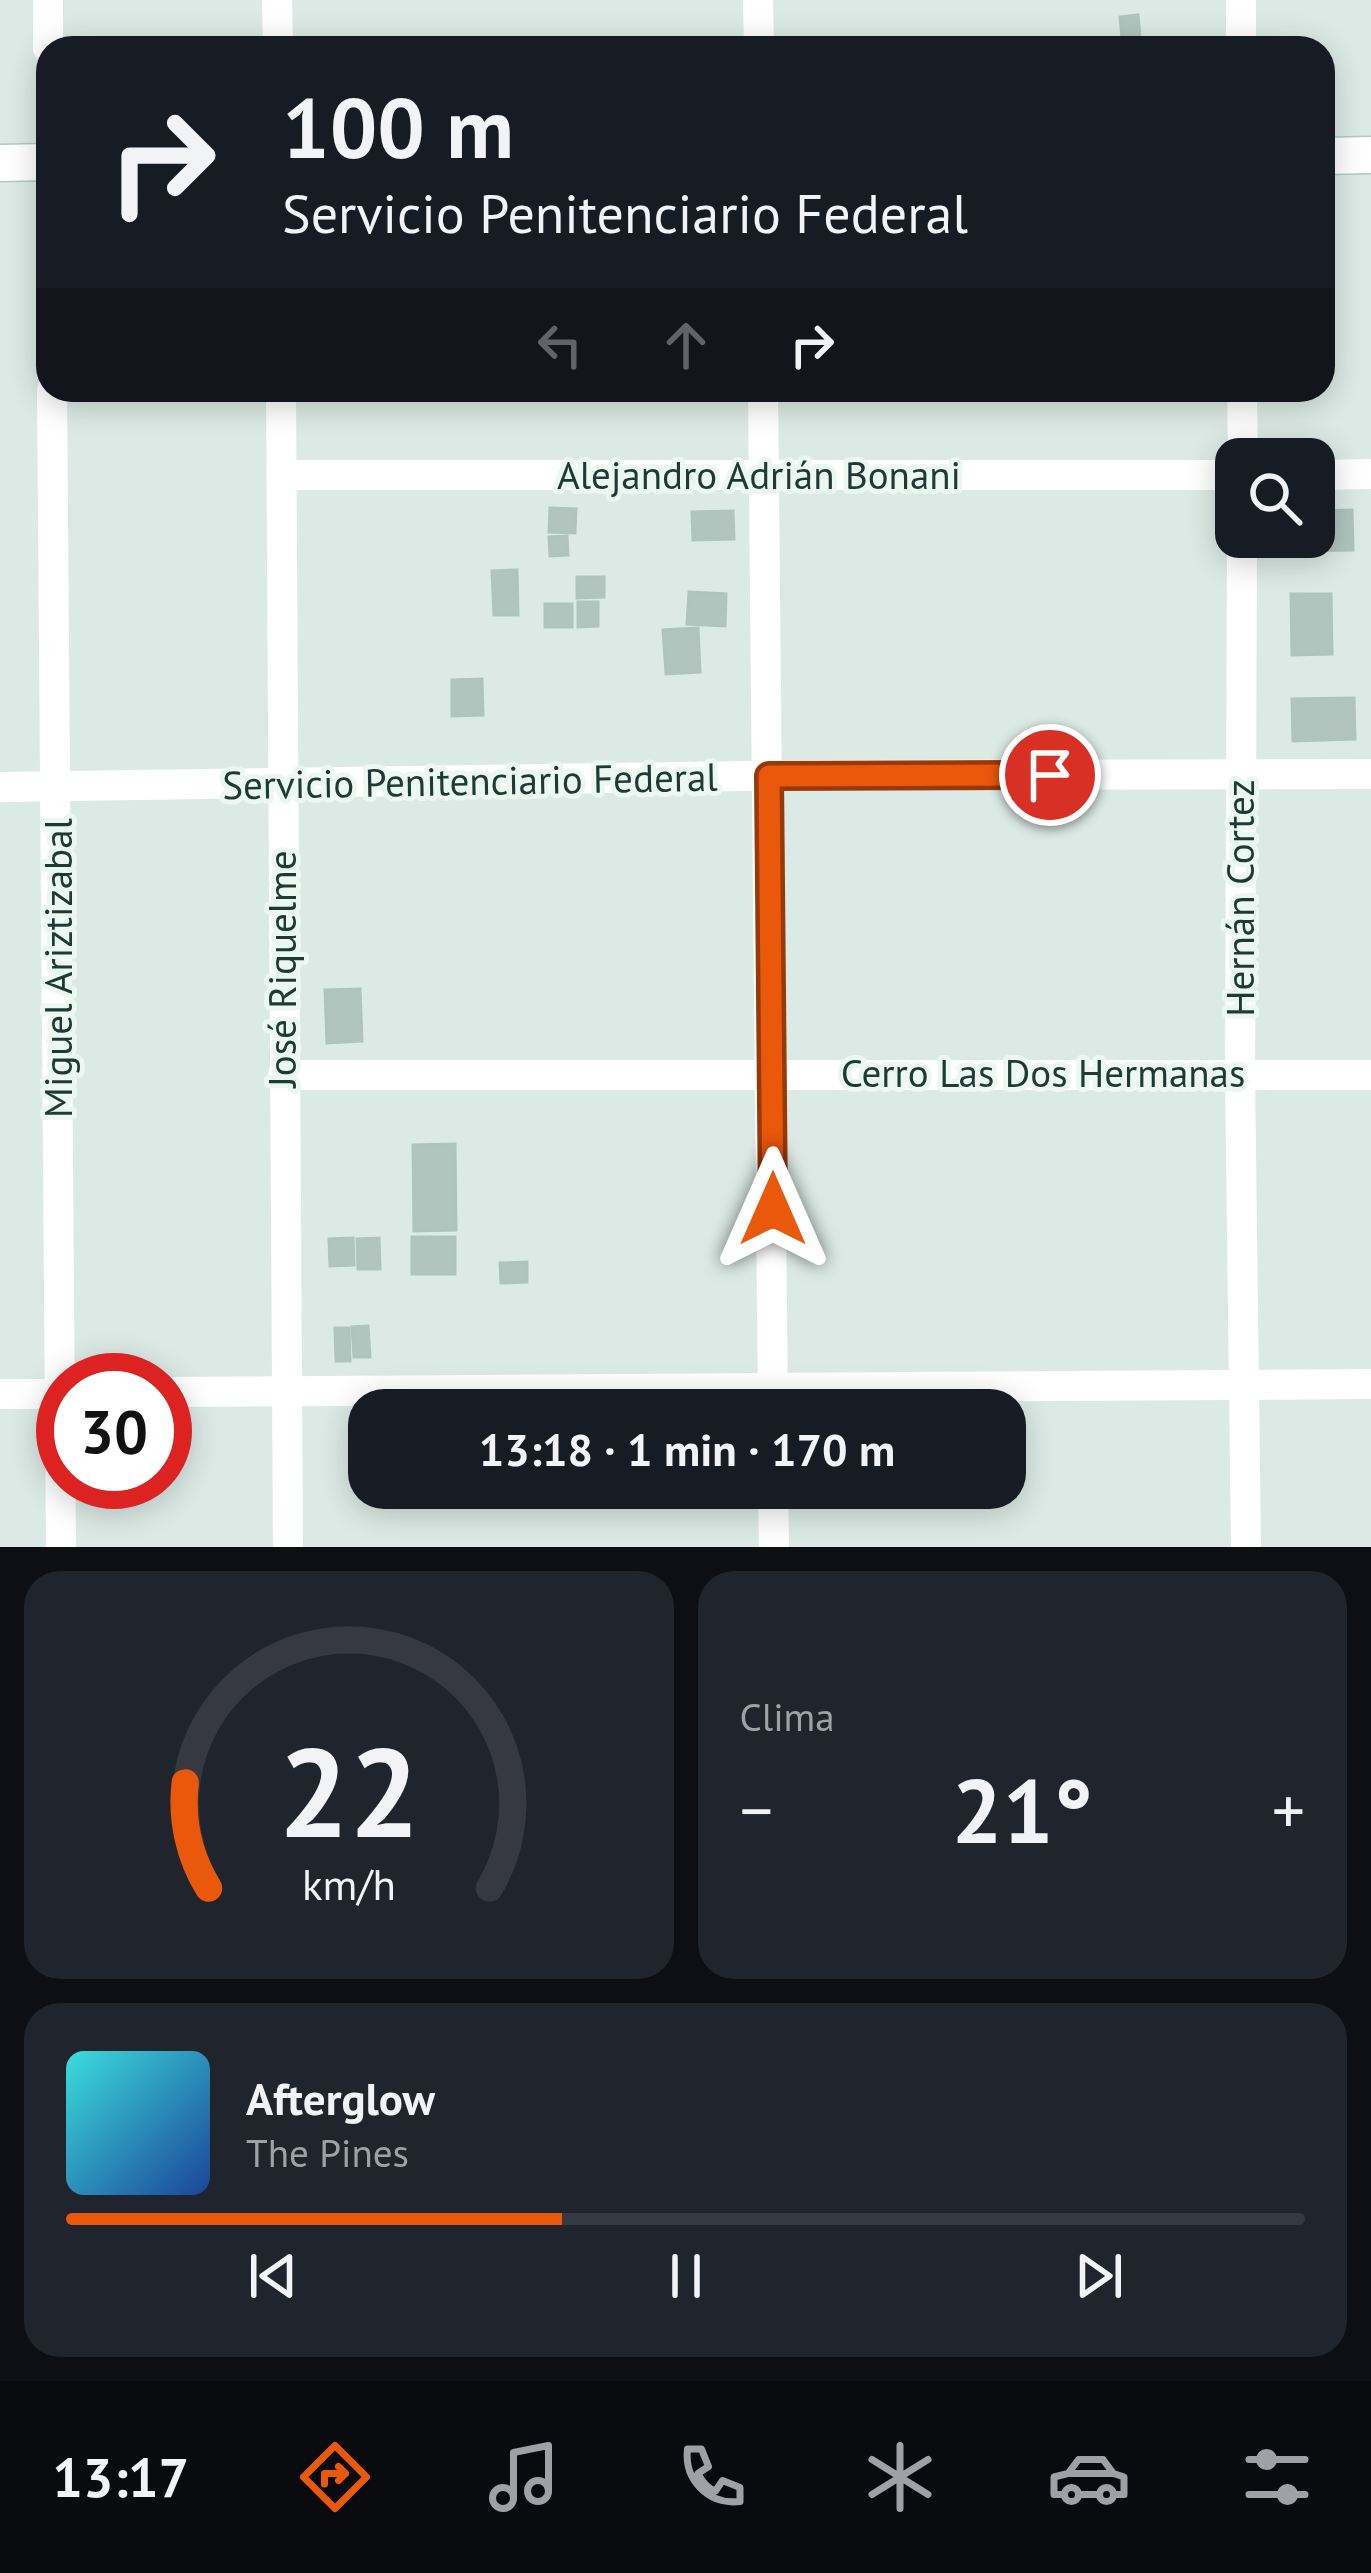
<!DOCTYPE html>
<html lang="es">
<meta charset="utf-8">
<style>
:root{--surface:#171b24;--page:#20242c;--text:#f1f3f6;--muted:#9ea1a6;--line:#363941;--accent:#ea580c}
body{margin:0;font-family:"PT Sans",sans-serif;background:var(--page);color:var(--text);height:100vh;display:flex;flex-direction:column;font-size:45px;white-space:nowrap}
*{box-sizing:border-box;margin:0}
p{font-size:39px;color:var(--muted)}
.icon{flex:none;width:66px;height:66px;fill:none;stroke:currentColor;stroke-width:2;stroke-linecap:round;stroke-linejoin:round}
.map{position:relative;height:1547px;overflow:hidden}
.details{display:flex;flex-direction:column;gap:24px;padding:24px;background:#0d0f14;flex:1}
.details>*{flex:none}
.banner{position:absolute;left:36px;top:36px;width:1299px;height:366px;border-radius:36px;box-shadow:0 6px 30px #0003;background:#171b24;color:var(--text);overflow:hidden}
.controls{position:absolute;left:1215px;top:438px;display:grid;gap:24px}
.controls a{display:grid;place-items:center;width:120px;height:120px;border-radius:24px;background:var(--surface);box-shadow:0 6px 30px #0003;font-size:60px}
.speed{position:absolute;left:36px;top:1353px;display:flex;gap:24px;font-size:60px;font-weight:700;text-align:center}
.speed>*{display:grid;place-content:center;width:156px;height:156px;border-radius:50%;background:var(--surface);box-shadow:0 6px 30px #0003;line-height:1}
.speed .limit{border:18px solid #d22;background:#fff;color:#111}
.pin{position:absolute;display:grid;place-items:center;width:102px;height:102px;color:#fff;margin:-51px;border:6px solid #fff;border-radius:50%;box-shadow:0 3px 12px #0007}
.me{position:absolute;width:132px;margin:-66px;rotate:0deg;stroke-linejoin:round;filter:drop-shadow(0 0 9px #0008)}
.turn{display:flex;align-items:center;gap:42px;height:252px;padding:0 48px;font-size:54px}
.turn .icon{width:156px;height:156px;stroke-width:2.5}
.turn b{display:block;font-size:84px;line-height:102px}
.lanes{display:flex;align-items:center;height:114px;padding:0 48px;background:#0003;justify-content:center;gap:60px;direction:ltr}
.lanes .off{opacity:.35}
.big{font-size:90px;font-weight:600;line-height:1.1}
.details .widget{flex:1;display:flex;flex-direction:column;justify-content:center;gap:18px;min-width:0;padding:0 42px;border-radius:36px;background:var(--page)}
.details .dial{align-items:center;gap:0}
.dial svg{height:312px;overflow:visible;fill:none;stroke:var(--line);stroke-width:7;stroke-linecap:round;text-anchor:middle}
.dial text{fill:var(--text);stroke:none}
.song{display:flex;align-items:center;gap:36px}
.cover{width:144px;height:144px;border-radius:18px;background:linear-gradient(135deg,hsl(180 70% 55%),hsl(220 70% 35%))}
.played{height:12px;border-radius:6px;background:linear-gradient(90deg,var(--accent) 40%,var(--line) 40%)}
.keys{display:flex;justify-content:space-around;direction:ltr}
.heat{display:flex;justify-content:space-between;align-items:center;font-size:66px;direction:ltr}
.details .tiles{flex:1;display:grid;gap:24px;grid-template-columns:1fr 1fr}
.widget:last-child{grid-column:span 2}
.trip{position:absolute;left:348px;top:1389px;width:678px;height:120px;border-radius:36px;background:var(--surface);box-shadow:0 6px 30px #0003;font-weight:600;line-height:120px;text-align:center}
.tabs{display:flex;height:192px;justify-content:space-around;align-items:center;background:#090b0e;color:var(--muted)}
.tabs .icon{width:84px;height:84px}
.tabs .on{color:var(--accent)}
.tabs b{font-size:54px;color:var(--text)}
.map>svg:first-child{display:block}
.building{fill:#b1c5be;stroke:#aec4bd;stroke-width:3}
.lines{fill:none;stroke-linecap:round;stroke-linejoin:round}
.secondary-casing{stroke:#aecac3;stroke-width:39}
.minor{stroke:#fff;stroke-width:30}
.secondary{stroke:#fff;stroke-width:36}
.route-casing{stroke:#983908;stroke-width:30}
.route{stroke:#ea580c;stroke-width:21}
.labels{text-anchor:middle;stroke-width:10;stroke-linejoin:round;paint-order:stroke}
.street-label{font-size:39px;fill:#1d3a35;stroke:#ecf7f2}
</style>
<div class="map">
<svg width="1371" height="1547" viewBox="0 0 1371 1547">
<rect width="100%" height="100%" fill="#dceae5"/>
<!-- building -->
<g class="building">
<path d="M 1138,15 L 1141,48 L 1123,48 L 1120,17 Z"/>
<path d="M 1216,40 L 1216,48 L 1177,48 L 1177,42 Z"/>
<path d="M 550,508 L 576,509 L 575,533 L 549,532 Z"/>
<path d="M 1352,510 L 1353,550 L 1288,551 L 1288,537 L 1314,537 L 1314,511 Z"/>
<path d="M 733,511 L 734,539 L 693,540 L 692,512 Z"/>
<path d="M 567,536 L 568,555 L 550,556 L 549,537 Z"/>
<path d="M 517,570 L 518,615 L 494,615 L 492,571 Z"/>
<path d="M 577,577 L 604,577 L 604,597 L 577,598 Z"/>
<path d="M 689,592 L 726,594 L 725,626 L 687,624 Z"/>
<path d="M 1291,594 L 1331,594 L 1332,654 L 1292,655 Z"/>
<path d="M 578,602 L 598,602 L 598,626 L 578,627 Z"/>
<rect x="545" y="604" width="27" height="23"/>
<path d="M 698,628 L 700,672 L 666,674 L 663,630 Z"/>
<path d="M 482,679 L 483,715 L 452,716 L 452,680 Z"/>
<path d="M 1354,698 L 1355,739 L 1293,741 L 1292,699 Z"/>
<path d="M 360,989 L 362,1041 L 327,1043 L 325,990 Z"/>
<path d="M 455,1144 L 456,1230 L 414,1231 L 413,1145 Z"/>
<rect x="412" y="1237" width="43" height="37"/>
<path d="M 353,1238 L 354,1265 L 330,1266 L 329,1239 Z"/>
<path d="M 379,1238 L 380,1269 L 358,1269 L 357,1239 Z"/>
<path d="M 527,1262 L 527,1282 L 501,1283 L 500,1263 Z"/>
<path d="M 368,1326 L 370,1357 L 354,1357 L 352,1327 Z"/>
<path d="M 335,1328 L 349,1328 L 350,1361 L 336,1361 Z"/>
</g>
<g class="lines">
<defs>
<g id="secondary">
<path d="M 1323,156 L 1371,155"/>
<path d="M 0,163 L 48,162"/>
</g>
</defs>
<!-- secondary casing -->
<use href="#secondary" class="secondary-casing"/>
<!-- minor -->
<g class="minor">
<path d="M 48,0 L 48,48"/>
<path d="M 277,0 L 278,48"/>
<path d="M 758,0 L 759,48"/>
<path d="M 1241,0 L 1241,48"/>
<path d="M 52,390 L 61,1547"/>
<path d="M 281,390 L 288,1547"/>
<path d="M 763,390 L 773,1410"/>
<path d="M 1242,390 L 1243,459"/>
<path d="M 282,475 L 1236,475"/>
<path d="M 1314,475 L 1371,474"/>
<path d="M 1242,537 L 1240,1074 L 1246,1547"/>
<path d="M 0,787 L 813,775 L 1371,774"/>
<path d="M 283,1075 L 1371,1075"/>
<path d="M 165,1392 L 1371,1384"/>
<path d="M 0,1394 L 63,1394"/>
<path d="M 773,1488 L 774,1547"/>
</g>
<!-- secondary -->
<use href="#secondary" class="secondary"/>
</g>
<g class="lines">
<defs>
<path id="route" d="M 773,1209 L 769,776 L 1050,775"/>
</defs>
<!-- route casing -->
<use href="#route" class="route-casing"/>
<!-- route -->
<use href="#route" class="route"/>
</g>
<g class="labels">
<!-- street labels -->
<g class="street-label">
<text x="759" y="489">Alejandro Adrián Bonani</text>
<text transform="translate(470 781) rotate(-1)" y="14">Servicio Penitenciario Federal</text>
<text transform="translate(1240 898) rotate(-90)" y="14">Hernán Cortez</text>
<text transform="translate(58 968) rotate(-90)" y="14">Miguel Ariztizabal</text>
<text transform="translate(282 969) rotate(-90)" y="14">José Riquelme</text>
<text x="1043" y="1087">Cerro Las Dos Hermanas</text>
</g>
</g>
</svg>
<div class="controls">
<a><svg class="icon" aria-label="search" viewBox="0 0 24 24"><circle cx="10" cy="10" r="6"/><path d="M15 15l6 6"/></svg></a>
</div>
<div class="speed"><div class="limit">30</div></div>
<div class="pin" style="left:1050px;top:775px;background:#d93025"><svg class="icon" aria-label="arrive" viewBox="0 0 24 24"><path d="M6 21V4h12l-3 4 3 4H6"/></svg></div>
<svg class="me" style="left:773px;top:1209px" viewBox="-20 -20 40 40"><path d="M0-17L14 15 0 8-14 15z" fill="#ea580c" stroke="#fff" stroke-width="4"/></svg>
<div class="trip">13:18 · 1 min · 170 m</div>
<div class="banner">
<div class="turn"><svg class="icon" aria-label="right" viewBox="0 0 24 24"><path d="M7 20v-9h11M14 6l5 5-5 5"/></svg><div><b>100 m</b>Servicio Penitenciario Federal</div></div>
<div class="lanes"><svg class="icon off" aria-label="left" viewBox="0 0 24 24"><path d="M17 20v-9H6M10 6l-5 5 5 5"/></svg><svg class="icon off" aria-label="ahead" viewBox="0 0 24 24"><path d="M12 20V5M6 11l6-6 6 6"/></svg><svg class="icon" aria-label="right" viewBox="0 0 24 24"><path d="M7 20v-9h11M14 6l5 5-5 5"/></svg></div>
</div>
</div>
<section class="details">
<div class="tiles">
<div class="widget dial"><svg viewBox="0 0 100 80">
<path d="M14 69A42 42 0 1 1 86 69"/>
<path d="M14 69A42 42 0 0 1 8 42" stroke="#ea580c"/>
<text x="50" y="56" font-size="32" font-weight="700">22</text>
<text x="50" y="72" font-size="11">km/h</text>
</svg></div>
<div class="widget"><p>Clima</p>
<div class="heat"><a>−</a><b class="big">21°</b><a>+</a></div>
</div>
<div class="widget">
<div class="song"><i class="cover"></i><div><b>Afterglow</b><p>The Pines</p></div></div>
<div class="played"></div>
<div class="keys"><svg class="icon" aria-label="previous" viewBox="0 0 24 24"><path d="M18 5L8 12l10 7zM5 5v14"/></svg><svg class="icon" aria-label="pause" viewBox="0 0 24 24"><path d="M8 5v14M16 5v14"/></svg><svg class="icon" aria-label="next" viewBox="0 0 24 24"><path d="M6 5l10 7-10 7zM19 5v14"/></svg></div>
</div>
</div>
</section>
<nav class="tabs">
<b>13:17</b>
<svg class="icon on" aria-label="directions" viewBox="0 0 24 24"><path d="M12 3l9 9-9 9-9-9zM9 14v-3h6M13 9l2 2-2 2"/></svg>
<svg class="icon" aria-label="music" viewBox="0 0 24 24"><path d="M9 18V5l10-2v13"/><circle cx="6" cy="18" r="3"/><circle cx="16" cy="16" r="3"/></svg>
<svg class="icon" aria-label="phone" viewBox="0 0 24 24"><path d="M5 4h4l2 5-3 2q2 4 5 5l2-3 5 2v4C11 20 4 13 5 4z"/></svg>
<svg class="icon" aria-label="climate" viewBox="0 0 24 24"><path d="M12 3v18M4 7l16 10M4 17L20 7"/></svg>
<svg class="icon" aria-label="car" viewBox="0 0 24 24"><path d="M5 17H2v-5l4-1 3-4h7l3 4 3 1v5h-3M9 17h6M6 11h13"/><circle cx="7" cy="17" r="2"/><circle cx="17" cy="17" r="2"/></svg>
<svg class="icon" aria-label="filters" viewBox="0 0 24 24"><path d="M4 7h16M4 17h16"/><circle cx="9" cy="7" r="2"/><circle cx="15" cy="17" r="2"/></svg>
</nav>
